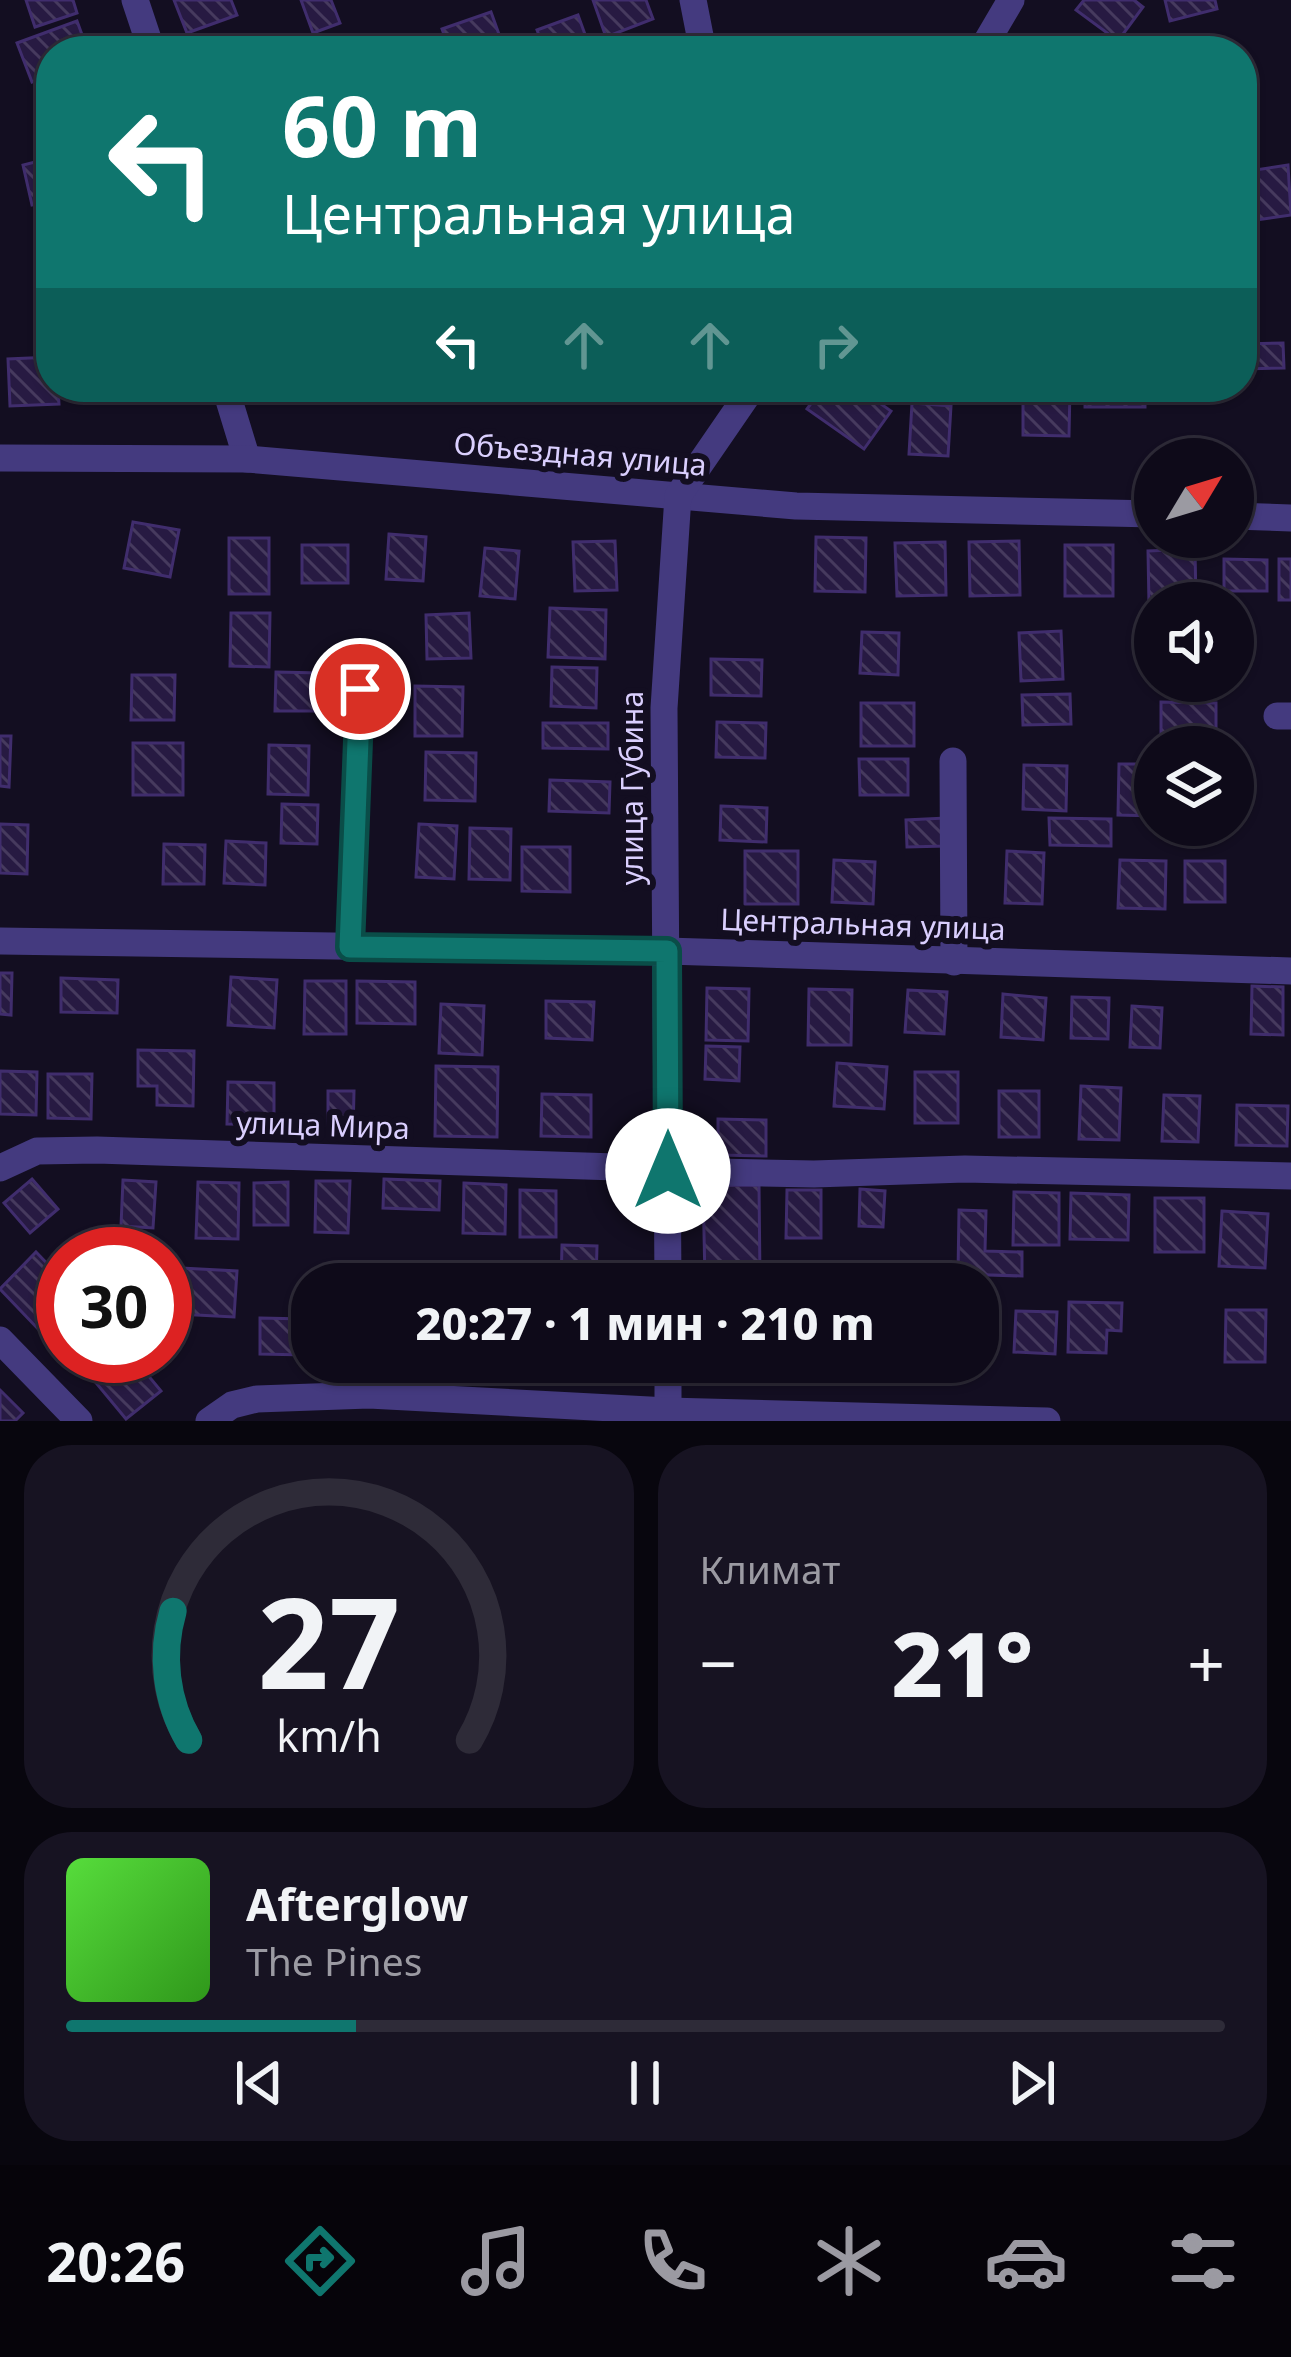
<!DOCTYPE html>
<html lang="ru">
<meta charset="utf-8">
<style>
:root{--surface:#0e0a19;--page:#171322;--text:#f1f3f6;--muted:#9b9aa2;--line:#2e2b38;--accent:#0f766e}
body{margin:0;font-family:"Noto Sans",sans-serif;background:var(--page);color:var(--text);height:100vh;display:flex;flex-direction:column;font-size:45px;white-space:nowrap}
*{box-sizing:border-box;margin:0}
p{font-size:39px;color:var(--muted)}
.icon{flex:none;width:66px;height:66px;fill:none;stroke:currentColor;stroke-width:2;stroke-linecap:round;stroke-linejoin:round}
.map{position:relative;height:1421px;overflow:hidden}
.panel{display:flex;flex-direction:column;gap:24px;padding:24px;background:#08060e;flex:1}
.panel>*{flex:none}
.top-card{position:absolute;left:36px;top:36px;width:1221px;height:366px;border-radius:48px;box-shadow:0 3px 9px #0004,0 0 0 3px var(--line);background:#0f766e;color:#fff;overflow:hidden}
.needle{width:78px;rotate:52deg}
.tools{position:absolute;left:1134px;top:438px;display:grid;gap:24px}
.tools a{display:grid;place-items:center;width:120px;height:120px;border-radius:50%;background:var(--surface);box-shadow:0 3px 9px #0004,0 0 0 3px var(--line);font-size:60px}
.speed{position:absolute;left:36px;top:1227px;display:flex;gap:24px;font-size:60px;font-weight:700;text-align:center}
.speed>*{display:grid;place-content:center;width:156px;height:156px;border-radius:50%;background:var(--surface);box-shadow:0 3px 9px #0004,0 0 0 3px var(--line);line-height:1}
.speed .limit{border:18px solid #d22;background:#fff;color:#111}
.pin{position:absolute;display:grid;place-items:center;width:102px;height:102px;color:#fff;margin:-51px;border:6px solid #fff;border-radius:50%;box-shadow:0 3px 12px #0007}
.me{position:absolute;width:132px;margin:-66px;rotate:0deg;stroke-linejoin:round;filter:drop-shadow(0 0 9px #0008)}
.turn{display:flex;align-items:center;gap:42px;height:252px;padding:0 48px;font-size:54px}
.turn .icon{width:156px;height:156px;stroke-width:2.5}
.turn b{display:block;font-size:84px;line-height:102px}
.lanes{display:flex;align-items:center;height:114px;padding:0 48px;background:#0003;justify-content:center;gap:60px;direction:ltr}
.lanes .off{opacity:.35}
.big{font-size:90px;font-weight:800;line-height:1.1}
.panel .card{flex:1;display:flex;flex-direction:column;justify-content:center;gap:18px;min-width:0;padding:0 42px;border-radius:48px;background:var(--page)}
.panel .dial{align-items:center;gap:0}
.dial svg{height:312px;overflow:visible;fill:none;stroke:var(--line);stroke-width:7;stroke-linecap:round;text-anchor:middle}
.dial text{fill:var(--text);stroke:none}
.song{display:flex;align-items:center;gap:36px}
.cover{width:144px;height:144px;border-radius:18px;background:linear-gradient(135deg,hsl(110 70% 55%),hsl(110 70% 35%))}
.played{height:12px;border-radius:6px;background:linear-gradient(90deg,var(--accent) 25%,var(--line) 25%)}
.keys{display:flex;justify-content:space-around;direction:ltr}
.heat{display:flex;justify-content:space-between;align-items:center;font-size:66px;direction:ltr}
.panel .tiles{flex:1;display:grid;gap:24px;grid-template-columns:1fr 1fr}
.card:last-child{grid-column:span 2}
.trip{position:absolute;left:291px;top:1263px;width:708px;height:120px;border-radius:48px;background:var(--surface);box-shadow:0 3px 9px #0004,0 0 0 3px var(--line);font-weight:800;line-height:120px;text-align:center}
.dock{display:flex;height:192px;justify-content:space-around;align-items:center;background:#06040a;color:var(--muted)}
.dock .icon{width:84px;height:84px}
.dock .on{color:var(--accent)}
.dock b{font-size:54px;color:var(--text)}
.map>svg:first-child{display:block}
.building{fill:url(#building-back-hatch);stroke:#402d6d;stroke-width:3}
.lines{fill:none;stroke-linecap:round;stroke-linejoin:round}
.minor{stroke:#443a7f;stroke-width:27}
.route-casing{stroke:#0a4d48;stroke-width:30}
.route{stroke:#0f766e;stroke-width:21}
.labels{text-anchor:middle;stroke-width:12;stroke-linejoin:round;paint-order:stroke}
.street-label{font-size:30px;fill:#dacffe;stroke:#130e21}
</style>
<div class="map">
<svg width="1291" height="1421" viewBox="0 0 1291 1421">
<defs>
<pattern id="building-back-hatch" width="6" height="6" patternUnits="userSpaceOnUse" patternTransform="scale(3)"><rect width="6" height="6" fill="#271a42"/><path d="M-1 5l2 2M0 0l6 6M5-1l2 2" fill="none" stroke="#463a5e"/></pattern>
</defs>
<rect width="100%" height="100%" fill="#130e21"/>
<!-- building -->
<g class="building">
<path d="M 26,0 L 73,0 L 77,13 L 35,27 Z"/>
<path d="M 174,0 L 231,0 L 237,15 L 187,33 Z"/>
<path d="M 301,0 L 331,0 L 340,23 L 313,33 Z"/>
<path d="M 593,0 L 646,0 L 653,19 L 606,37 Z"/>
<path d="M 1084,0 L 1134,0 L 1143,7 L 1118,41 L 1076,10 Z"/>
<path d="M 1165,0 L 1215,0 L 1217,9 L 1170,21 Z"/>
<path d="M 491,12 L 505,51 L 450,51 L 442,29 Z"/>
<path d="M 578,15 L 591,51 L 545,51 L 537,30 Z"/>
<path d="M 77,21 L 88,51 L 51,51 L 51,75 L 32,82 L 17,43 Z"/>
<path d="M 51,158 L 51,201 L 32,205 L 23,165 Z"/>
<path d="M 1288,165 L 1291,215 L 1242,222 L 1242,172 Z"/>
<path d="M 1242,265 L 1256,265 L 1255,317 L 1242,316 Z"/>
<path d="M 1283,343 L 1284,368 L 1242,369 L 1242,344 Z"/>
<path d="M 51,357 L 51,387 L 58,387 L 59,404 L 10,406 L 8,359 Z"/>
<path d="M 88,387 L 136,387 L 136,400 L 88,401 Z"/>
<path d="M 823,387 L 857,387 L 891,411 L 864,449 L 807,409 Z"/>
<path d="M 1023,387 L 1070,387 L 1069,436 L 1023,435 Z"/>
<rect x="1085" y="387" width="60" height="20"/>
<path d="M 912,403 L 951,406 L 948,456 L 909,454 Z"/>
<path d="M 133,522 L 179,530 L 170,577 L 124,568 Z"/>
<path d="M 389,534 L 426,537 L 423,581 L 386,579 Z"/>
<path d="M 816,537 L 866,538 L 865,592 L 815,591 Z"/>
<rect x="229" y="538" width="40" height="56"/>
<path d="M 615,541 L 617,590 L 575,591 L 573,542 Z"/>
<path d="M 1019,541 L 1020,595 L 970,596 L 969,542 Z"/>
<path d="M 945,542 L 946,595 L 897,596 L 895,543 Z"/>
<rect x="302" y="545" width="46" height="38"/>
<rect x="1065" y="545" width="48" height="51"/>
<path d="M 485,548 L 519,551 L 515,599 L 480,596 Z"/>
<path d="M 1195,549 L 1196,603 L 1149,605 L 1148,551 Z"/>
<path d="M 1224,559 L 1267,560 L 1267,591 L 1224,591 Z"/>
<rect x="1279" y="559" width="12" height="41"/>
<path d="M 550,608 L 606,610 L 605,659 L 548,657 Z"/>
<path d="M 231,613 L 270,613 L 269,667 L 230,666 Z"/>
<path d="M 469,613 L 471,658 L 427,659 L 426,615 Z"/>
<path d="M 1061,631 L 1063,679 L 1021,681 L 1019,633 Z"/>
<path d="M 862,632 L 899,633 L 898,675 L 860,673 Z"/>
<path d="M 711,659 L 762,660 L 761,696 L 711,695 Z"/>
<path d="M 552,667 L 597,668 L 596,708 L 551,706 Z"/>
<path d="M 276,672 L 320,673 L 320,711 L 275,711 Z"/>
<path d="M 132,675 L 175,675 L 174,720 L 131,720 Z"/>
<path d="M 415,686 L 463,687 L 462,736 L 415,736 Z"/>
<path d="M 1070,694 L 1071,724 L 1023,725 L 1022,695 Z"/>
<path d="M 1161,702 L 1216,703 L 1216,736 L 1161,735 Z"/>
<rect x="861" y="703" width="53" height="43"/>
<path d="M 717,722 L 766,723 L 765,758 L 716,757 Z"/>
<path d="M 543,723 L 608,723 L 608,749 L 543,748 Z"/>
<path d="M 0,736 L 11,736 L 9,787 L 0,786 Z"/>
<rect x="133" y="743" width="50" height="52"/>
<path d="M 269,745 L 309,746 L 308,795 L 268,794 Z"/>
<path d="M 426,752 L 476,753 L 475,801 L 425,800 Z"/>
<path d="M 859,759 L 908,759 L 908,795 L 860,795 Z"/>
<path d="M 1119,764 L 1155,764 L 1155,816 L 1118,815 Z"/>
<path d="M 1024,765 L 1067,766 L 1066,811 L 1023,809 Z"/>
<path d="M 550,780 L 610,782 L 609,813 L 549,811 Z"/>
<path d="M 282,804 L 318,805 L 317,844 L 281,843 Z"/>
<path d="M 721,806 L 767,808 L 766,842 L 720,840 Z"/>
<path d="M 945,818 L 946,846 L 907,847 L 906,820 Z"/>
<path d="M 1049,818 L 1111,819 L 1111,846 L 1050,845 Z"/>
<path d="M 0,824 L 28,825 L 27,874 L 0,873 Z"/>
<path d="M 419,824 L 457,826 L 454,879 L 416,877 Z"/>
<path d="M 470,828 L 511,829 L 510,880 L 469,879 Z"/>
<path d="M 226,841 L 266,843 L 265,885 L 224,883 Z"/>
<path d="M 164,844 L 205,845 L 204,884 L 163,884 Z"/>
<path d="M 522,847 L 570,847 L 570,892 L 522,891 Z"/>
<rect x="745" y="851" width="53" height="53"/>
<path d="M 1007,851 L 1044,853 L 1042,904 L 1005,903 Z"/>
<path d="M 834,860 L 875,862 L 873,904 L 832,902 Z"/>
<path d="M 1120,860 L 1166,861 L 1165,909 L 1118,908 Z"/>
<rect x="1185" y="861" width="40" height="41"/>
<path d="M 0,973 L 12,973 L 11,1015 L 0,1014 Z"/>
<path d="M 231,977 L 277,980 L 274,1028 L 228,1025 Z"/>
<path d="M 61,978 L 118,980 L 117,1013 L 61,1012 Z"/>
<path d="M 305,981 L 346,981 L 346,1034 L 304,1034 Z"/>
<path d="M 357,981 L 415,982 L 415,1024 L 357,1023 Z"/>
<path d="M 1252,986 L 1283,987 L 1283,1035 L 1251,1034 Z"/>
<path d="M 707,988 L 749,989 L 748,1041 L 706,1040 Z"/>
<path d="M 809,989 L 852,990 L 851,1045 L 808,1045 Z"/>
<path d="M 908,990 L 947,992 L 944,1034 L 905,1032 Z"/>
<path d="M 1003,994 L 1046,998 L 1043,1040 L 1001,1037 Z"/>
<path d="M 1072,997 L 1109,998 L 1108,1039 L 1071,1038 Z"/>
<path d="M 546,1001 L 594,1002 L 592,1040 L 546,1038 Z"/>
<path d="M 441,1004 L 484,1006 L 482,1055 L 439,1053 Z"/>
<path d="M 1132,1006 L 1162,1008 L 1160,1048 L 1130,1047 Z"/>
<path d="M 706,1046 L 740,1047 L 739,1081 L 705,1079 Z"/>
<path d="M 138,1050 L 194,1051 L 193,1106 L 157,1105 L 157,1086 L 138,1086 Z"/>
<path d="M 837,1063 L 887,1067 L 884,1109 L 834,1106 Z"/>
<path d="M 436,1066 L 498,1067 L 497,1137 L 435,1136 Z"/>
<path d="M 0,1071 L 37,1072 L 36,1115 L 0,1114 Z"/>
<rect x="915" y="1072" width="43" height="51"/>
<path d="M 48,1074 L 92,1074 L 91,1119 L 48,1118 Z"/>
<path d="M 228,1082 L 274,1083 L 274,1125 L 227,1124 Z"/>
<path d="M 1081,1086 L 1121,1088 L 1119,1140 L 1079,1139 Z"/>
<path d="M 328,1091 L 354,1091 L 353,1134 L 328,1133 Z"/>
<rect x="999" y="1091" width="40" height="46"/>
<path d="M 542,1094 L 591,1095 L 591,1137 L 541,1136 Z"/>
<path d="M 1164,1095 L 1200,1096 L 1198,1142 L 1162,1141 Z"/>
<path d="M 1237,1105 L 1288,1106 L 1287,1146 L 1236,1145 Z"/>
<path d="M 718,1119 L 766,1120 L 766,1156 L 718,1155 Z"/>
<path d="M 32,1179 L 58,1209 L 30,1233 L 4,1203 Z"/>
<path d="M 384,1179 L 440,1181 L 439,1210 L 383,1208 Z"/>
<path d="M 123,1180 L 156,1182 L 153,1228 L 121,1226 Z"/>
<path d="M 316,1181 L 350,1181 L 348,1233 L 315,1232 Z"/>
<path d="M 198,1182 L 239,1183 L 238,1239 L 196,1238 Z"/>
<path d="M 288,1182 L 288,1225 L 254,1225 L 254,1183 Z"/>
<path d="M 464,1183 L 506,1185 L 505,1234 L 463,1233 Z"/>
<path d="M 759,1185 L 760,1279 L 705,1280 L 703,1186 Z"/>
<path d="M 860,1189 L 885,1191 L 883,1227 L 859,1226 Z"/>
<path d="M 520,1190 L 556,1191 L 556,1237 L 520,1237 Z"/>
<path d="M 787,1190 L 821,1190 L 821,1238 L 786,1238 Z"/>
<path d="M 1014,1192 L 1059,1193 L 1059,1245 L 1013,1245 Z"/>
<path d="M 1071,1193 L 1129,1195 L 1128,1240 L 1070,1239 Z"/>
<rect x="1155" y="1198" width="49" height="54"/>
<path d="M 959,1210 L 986,1211 L 985,1251 L 1022,1252 L 1022,1276 L 958,1274 Z"/>
<path d="M 1222,1211 L 1268,1214 L 1265,1268 L 1219,1266 Z"/>
<path d="M 562,1245 L 597,1246 L 596,1284 L 561,1284 Z"/>
<path d="M 36,1252 L 63,1280 L 63,1309 L 40,1331 L 0,1289 Z"/>
<path d="M 181,1268 L 237,1271 L 234,1317 L 178,1314 Z"/>
<path d="M 390,1268 L 435,1271 L 435,1284 L 389,1284 Z"/>
<path d="M 1069,1302 L 1122,1303 L 1121,1331 L 1107,1330 L 1106,1353 L 1068,1352 Z"/>
<path d="M 1226,1310 L 1266,1310 L 1265,1362 L 1225,1362 Z"/>
<path d="M 1016,1311 L 1057,1312 L 1055,1354 L 1014,1352 Z"/>
<path d="M 260,1318 L 305,1319 L 305,1355 L 260,1354 Z"/>
<path d="M 118,1356 L 132,1356 L 161,1391 L 126,1419 L 92,1378 Z"/>
<path d="M 0,1390 L 23,1413 L 15,1421 L 0,1421 Z"/>
</g>
<g class="lines">
<!-- minor -->
<g class="minor">
<path d="M 135,0 L 152,51"/>
<path d="M 693,0 L 703,51"/>
<path d="M 981,51 L 1011,0"/>
<path d="M 225,387 L 247,459"/>
<path d="M 0,458 L 247,459 L 796,506 L 1155,514"/>
<path d="M 1233,516 L 1291,518"/>
<path d="M 1277,716 L 1291,716"/>
<path d="M 953,761 L 954,962"/>
<path d="M 0,941 L 667,951 L 1291,971"/>
<path d="M 350,947 L 360,689"/>
<path d="M 0,1168 L 37,1151 L 97,1150 L 647,1168"/>
<path d="M 668,1171 L 814,1174 L 965,1169 L 1291,1176"/>
<path d="M 668,1284 L 664,708 L 678,496 L 753,387"/>
<path d="M 0,1340 L 79,1421"/>
<path d="M 668,1362 L 668,1421"/>
<path d="M 209,1421 L 232,1405 L 257,1399 L 369,1395 L 668,1411 L 1047,1421"/>
</g>
</g>
<g class="lines">
<defs>
<path id="route" d="M 360,689 L 350,947 L 667,951 L 668,1171"/>
</defs>
<!-- route casing -->
<use href="#route" class="route-casing"/>
<!-- route -->
<use href="#route" class="route"/>
</g>
<g class="labels">
<!-- street labels -->
<g class="street-label">
<text transform="translate(580 455) rotate(5)" y="10">Объездная улица</text>
<text transform="translate(633 788) rotate(-90)" y="10">улица Губина</text>
<text transform="translate(863 925) rotate(2)" y="10">Центральная улица</text>
<text transform="translate(323 1126) rotate(2)" y="10">улица Мира</text>
</g>
</g>
</svg>
<div class="tools">
<a><svg class="needle" viewBox="-14 -14 28 28"><path d="M0-13l5 13h-10z" fill="#e53935"/><path d="M0 13l5-13h-10z" fill="#9b9aa2"/></svg></a>
<a><svg class="icon" aria-label="sound" viewBox="0 0 24 24"><path d="M4 9h4l5-4v14l-5-4H4zM17 9q2 3 0 6"/></svg></a>
<a><svg class="icon" aria-label="layers" viewBox="0 0 24 24"><path d="M12 4l9 5-9 5-9-5zM3 14l9 5 9-5"/></svg></a>
</div>
<div class="speed"><div class="limit">30</div></div>
<div class="pin" style="left:360px;top:689px;background:#d93025"><svg class="icon" aria-label="arrive" viewBox="0 0 24 24"><path d="M6 21V4h12l-3 4 3 4H6"/></svg></div>
<svg class="me" style="left:668px;top:1171px" viewBox="-20 -20 40 40"><circle r="19" fill="#fff"/><path d="M0-13L10 11 0 6-10 11z" fill="#0f766e"/></svg>
<div class="trip">20:27 · 1 мин · 210 m</div>
<div class="top-card">
<div class="turn"><svg class="icon" aria-label="left" viewBox="0 0 24 24"><path d="M17 20v-9H6M10 6l-5 5 5 5"/></svg><div><b>60 m</b>Центральная улица</div></div>
<div class="lanes"><svg class="icon" aria-label="left" viewBox="0 0 24 24"><path d="M17 20v-9H6M10 6l-5 5 5 5"/></svg><svg class="icon off" aria-label="ahead" viewBox="0 0 24 24"><path d="M12 20V5M6 11l6-6 6 6"/></svg><svg class="icon off" aria-label="ahead" viewBox="0 0 24 24"><path d="M12 20V5M6 11l6-6 6 6"/></svg><svg class="icon off" aria-label="right" viewBox="0 0 24 24"><path d="M7 20v-9h11M14 6l5 5-5 5"/></svg></div>
</div>
</div>
<section class="panel">
<div class="tiles">
<div class="card dial"><svg viewBox="0 0 100 80">
<path d="M14 69A42 42 0 1 1 86 69"/>
<path d="M14 69A42 42 0 0 1 10 36" stroke="#0f766e"/>
<text x="50" y="56" font-size="32" font-weight="700">27</text>
<text x="50" y="72" font-size="11">km/h</text>
</svg></div>
<div class="card"><p>Климат</p>
<div class="heat"><a>−</a><b class="big">21°</b><a>+</a></div>
</div>
<div class="card">
<div class="song"><i class="cover"></i><div><b>Afterglow</b><p>The Pines</p></div></div>
<div class="played"></div>
<div class="keys"><svg class="icon" aria-label="previous" viewBox="0 0 24 24"><path d="M18 5L8 12l10 7zM5 5v14"/></svg><svg class="icon" aria-label="pause" viewBox="0 0 24 24"><path d="M8 5v14M16 5v14"/></svg><svg class="icon" aria-label="next" viewBox="0 0 24 24"><path d="M6 5l10 7-10 7zM19 5v14"/></svg></div>
</div>
</div>
</section>
<nav class="dock">
<b>20:26</b>
<svg class="icon on" aria-label="directions" viewBox="0 0 24 24"><path d="M12 3l9 9-9 9-9-9zM9 14v-3h6M13 9l2 2-2 2"/></svg>
<svg class="icon" aria-label="music" viewBox="0 0 24 24"><path d="M9 18V5l10-2v13"/><circle cx="6" cy="18" r="3"/><circle cx="16" cy="16" r="3"/></svg>
<svg class="icon" aria-label="phone" viewBox="0 0 24 24"><path d="M5 4h4l2 5-3 2q2 4 5 5l2-3 5 2v4C11 20 4 13 5 4z"/></svg>
<svg class="icon" aria-label="climate" viewBox="0 0 24 24"><path d="M12 3v18M4 7l16 10M4 17L20 7"/></svg>
<svg class="icon" aria-label="car" viewBox="0 0 24 24"><path d="M5 17H2v-5l4-1 3-4h7l3 4 3 1v5h-3M9 17h6M6 11h13"/><circle cx="7" cy="17" r="2"/><circle cx="17" cy="17" r="2"/></svg>
<svg class="icon" aria-label="filters" viewBox="0 0 24 24"><path d="M4 7h16M4 17h16"/><circle cx="9" cy="7" r="2"/><circle cx="15" cy="17" r="2"/></svg>
</nav>
